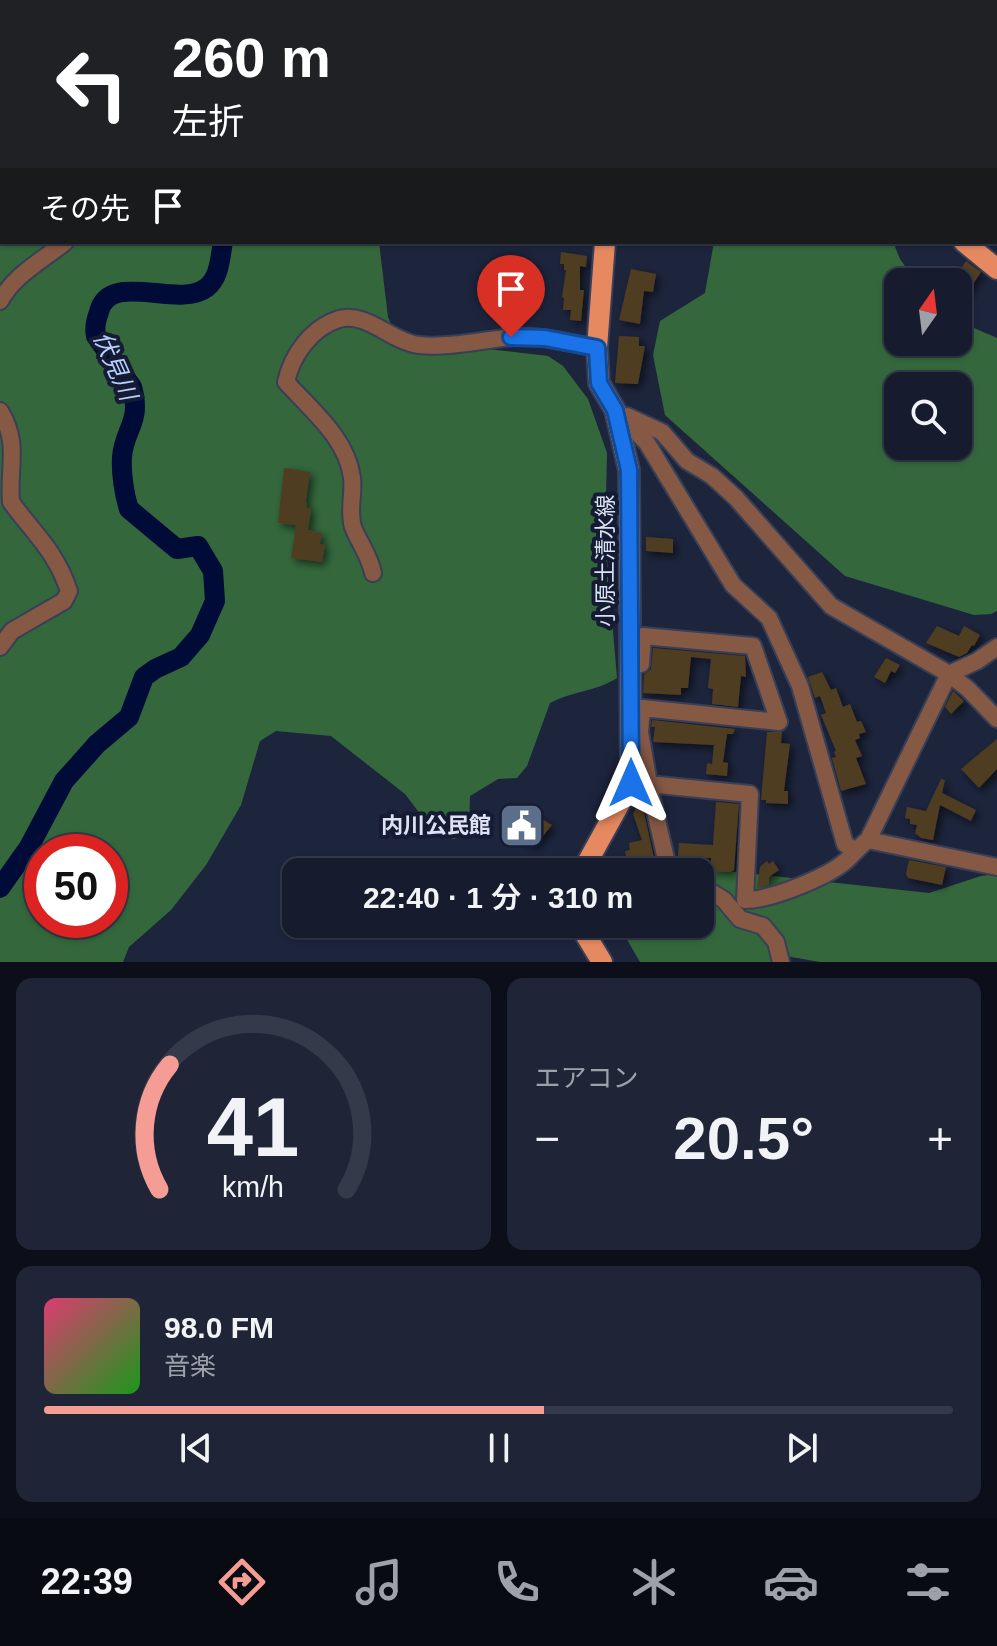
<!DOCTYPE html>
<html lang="ja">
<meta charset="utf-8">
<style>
:root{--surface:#161c2e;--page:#1f2536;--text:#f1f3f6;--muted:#9ea1aa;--line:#353a4a;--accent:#f59c94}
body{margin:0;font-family:Arial,"Noto Sans JP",sans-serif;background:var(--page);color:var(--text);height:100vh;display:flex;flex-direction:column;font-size:30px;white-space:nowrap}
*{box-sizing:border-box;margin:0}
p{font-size:26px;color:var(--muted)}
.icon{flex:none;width:44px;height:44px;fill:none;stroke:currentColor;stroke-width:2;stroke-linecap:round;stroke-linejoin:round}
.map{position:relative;height:962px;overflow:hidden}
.sheet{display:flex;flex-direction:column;gap:16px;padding:16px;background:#0c0f19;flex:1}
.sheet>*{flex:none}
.hud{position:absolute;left:0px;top:0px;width:998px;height:244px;box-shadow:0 2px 6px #0004,0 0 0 2px var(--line);background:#202124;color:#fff;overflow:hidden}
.needle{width:52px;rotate:14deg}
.controls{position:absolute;left:884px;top:268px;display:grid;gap:16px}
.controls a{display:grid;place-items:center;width:88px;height:88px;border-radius:16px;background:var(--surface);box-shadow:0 2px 6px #0004,0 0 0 2px var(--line);font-size:40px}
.speed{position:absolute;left:24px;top:834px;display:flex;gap:16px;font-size:40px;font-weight:700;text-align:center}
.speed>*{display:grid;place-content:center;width:104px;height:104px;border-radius:50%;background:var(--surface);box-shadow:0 2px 6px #0004,0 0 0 2px var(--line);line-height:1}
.speed .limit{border:12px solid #d22;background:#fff;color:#111}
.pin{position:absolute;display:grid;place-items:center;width:68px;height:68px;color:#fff;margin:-82px -34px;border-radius:50% 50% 50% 0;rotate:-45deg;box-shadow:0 0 8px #0007}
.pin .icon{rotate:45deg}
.me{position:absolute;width:88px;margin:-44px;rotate:0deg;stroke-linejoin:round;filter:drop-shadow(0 0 6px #0008)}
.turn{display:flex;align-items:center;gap:28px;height:168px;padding:0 40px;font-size:36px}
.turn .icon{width:104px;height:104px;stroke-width:2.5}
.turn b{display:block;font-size:56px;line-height:68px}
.then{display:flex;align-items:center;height:76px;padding:0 40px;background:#0003;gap:16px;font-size:30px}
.big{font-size:60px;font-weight:600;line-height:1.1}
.sheet .widget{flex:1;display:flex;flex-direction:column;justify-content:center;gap:12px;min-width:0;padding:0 28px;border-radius:16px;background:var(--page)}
.sheet .dial{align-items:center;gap:0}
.dial svg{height:208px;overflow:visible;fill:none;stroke:var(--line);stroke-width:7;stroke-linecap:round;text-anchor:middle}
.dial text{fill:var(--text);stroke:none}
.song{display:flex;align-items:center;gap:24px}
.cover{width:96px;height:96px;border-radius:12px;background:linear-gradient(135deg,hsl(340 70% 55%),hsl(120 70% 35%))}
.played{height:8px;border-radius:4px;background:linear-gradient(90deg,var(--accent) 55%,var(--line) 55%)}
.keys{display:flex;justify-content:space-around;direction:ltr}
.heat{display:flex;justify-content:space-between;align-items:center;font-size:44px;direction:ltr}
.sheet .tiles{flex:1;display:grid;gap:16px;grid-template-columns:1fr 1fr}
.widget:last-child{grid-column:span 2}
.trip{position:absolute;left:282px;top:858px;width:432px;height:80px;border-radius:16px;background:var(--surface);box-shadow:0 2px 6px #0004,0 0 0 2px var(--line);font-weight:600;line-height:80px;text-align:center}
.tab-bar{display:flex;height:128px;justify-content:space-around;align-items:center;background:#090b12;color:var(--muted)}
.tab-bar .icon{width:56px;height:56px}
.tab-bar .on{color:var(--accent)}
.tab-bar b{font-size:36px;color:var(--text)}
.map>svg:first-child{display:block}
.forest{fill:#34683c;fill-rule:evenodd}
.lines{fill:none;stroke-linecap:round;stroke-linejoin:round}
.river{stroke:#000b38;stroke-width:20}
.building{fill:#503c24;filter:url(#shadow)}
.minor-casing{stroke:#383f56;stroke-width:20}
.major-casing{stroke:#383f56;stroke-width:24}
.minor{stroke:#865945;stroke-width:16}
.major{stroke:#e68960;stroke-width:20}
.route-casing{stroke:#114b97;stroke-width:20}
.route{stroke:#1a73e8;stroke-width:14}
.labels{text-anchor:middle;stroke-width:8;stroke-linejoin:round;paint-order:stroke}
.street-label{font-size:22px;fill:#dce2f3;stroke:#141b33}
.poi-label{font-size:22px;font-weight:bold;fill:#dce2f3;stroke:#141b33;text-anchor:end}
.water-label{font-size:24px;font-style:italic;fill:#b5cffe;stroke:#141b33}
</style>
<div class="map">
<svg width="997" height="962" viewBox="0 0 997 962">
<defs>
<filter id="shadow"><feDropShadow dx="3.5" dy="3.5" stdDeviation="4" flood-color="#0009"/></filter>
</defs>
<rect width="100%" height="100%" fill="#1d253d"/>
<!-- forest -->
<g class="forest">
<path d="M 0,0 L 245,2 L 2,2 L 2,242 L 379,242 L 388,317 L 395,334 L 479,348 L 548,356 L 563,366 L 588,399 L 607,453 L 605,538 L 617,678 C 595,692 572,691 550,703 L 527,766 L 517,778 L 498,779 L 470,796 L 469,830 L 454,839 L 437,836 L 405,794 L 331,736 L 276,731 L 260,741 L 241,805 L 206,865 L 171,910 L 129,947 L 123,962 L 0,962 ZM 42,852 L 110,852 L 110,920 L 42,920 Z"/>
<rect x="329" y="0" width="192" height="2"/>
<path d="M 714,242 L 893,242 L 900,259 L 916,282 L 898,282 L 898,342 L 958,342 L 958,321 L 997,338 L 997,611 L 991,614 L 974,615 L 845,576 L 665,415 L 653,355 L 660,321 L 705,293 ZM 898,386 L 958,386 L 958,446 L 898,446 Z"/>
<path d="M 609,864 L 662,864 L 929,893 L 981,876 L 997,874 L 997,962 L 820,962 L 780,955 L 781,962 L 640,962 L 618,924 L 700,924 L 700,872 L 605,872 Z"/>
</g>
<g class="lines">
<!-- river -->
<g class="river">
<path d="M 83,0 L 84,2"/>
<path d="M 0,888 L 29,847 L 64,781 L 97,744 L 129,717 L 144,677 L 155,669 L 181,657 L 200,635 L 215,601 L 213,571 L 198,546 L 177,549 L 129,509 C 124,494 121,472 122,457 C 124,429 142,422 132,387 L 96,336 C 94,327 96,320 99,312 C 109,270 178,309 206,288 C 220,278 220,257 223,242"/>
</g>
</g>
<!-- building -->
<g class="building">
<path d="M 561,252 L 587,256 L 586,267 L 580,266 L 580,290 L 584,290 L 581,321 L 570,320 L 571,310 L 563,310 L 564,298 L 562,297 L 566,270 L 564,270 L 564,264 L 560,264 Z"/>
<path d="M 966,261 L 981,272 L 966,295 L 958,291 L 958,282 L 952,282 Z"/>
<path d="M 631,269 L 656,274 L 653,292 L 644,291 L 640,324 L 619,320 Z"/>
<path d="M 619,336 L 639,337 L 639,346 L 645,346 L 638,384 L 615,383 Z"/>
<path d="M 284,468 L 310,472 L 306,500 L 307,508 L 311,509 L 308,530 L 322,533 L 320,544 L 325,545 L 322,562 L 291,558 L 296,525 L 278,523 Z"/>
<path d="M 646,537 L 673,539 L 673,553 L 646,551 Z"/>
<path d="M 937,626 L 959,636 L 964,626 L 980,635 L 974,646 L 972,645 L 967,653 L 959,657 L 926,643 Z"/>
<path d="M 653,648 L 745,656 L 746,677 L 741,676 L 738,707 L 712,704 L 713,689 L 708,688 L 711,659 L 691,657 L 688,688 L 681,688 L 681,695 L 643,693 L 644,675 L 651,669 Z"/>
<path d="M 886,658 L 900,665 L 895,673 L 891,671 L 885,683 L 874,677 Z"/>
<path d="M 822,672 L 831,690 L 836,688 L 843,707 L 850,704 L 857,722 L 861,721 L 866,732 L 859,734 L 860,738 L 855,740 L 862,756 L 856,758 L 866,784 L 841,791 L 832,758 L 836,757 L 834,752 L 836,751 L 821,715 L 826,713 L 820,696 L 815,698 L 808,677 Z"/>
<path d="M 953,691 L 964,701 L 951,714 L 945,707 Z"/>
<path d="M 652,720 L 735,729 L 733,734 L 727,734 L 723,762 L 728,763 L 727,776 L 706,774 L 707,763 L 712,764 L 714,745 L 653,742 L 655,727 L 651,727 Z"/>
<path d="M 767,732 L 782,732 L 781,743 L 790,744 L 784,791 L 788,791 L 788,804 L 766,803 L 766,800 L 761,800 Z"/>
<path d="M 997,739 L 997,769 L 979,788 L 961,769 Z"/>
<path d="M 941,779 L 945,780 L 942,793 L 976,810 L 971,821 L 940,805 L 933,840 L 921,838 L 915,833 L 917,825 L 910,824 L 910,819 L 905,818 L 907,807 L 926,811 Z"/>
<path d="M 716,802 L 739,804 L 734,870 L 730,872 L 711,871 L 711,858 L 678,856 L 679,843 L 713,845 Z"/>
<path d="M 642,803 L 654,858 L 628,864 L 625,851 L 630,850 L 629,843 L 642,840 L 633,814 L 638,804 Z"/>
<path d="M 519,805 L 552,825 L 534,847 L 504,827 Z"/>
<path d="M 909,860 L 946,867 L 942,885 L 908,878 L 906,874 Z"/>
<path d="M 767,861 L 769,864 L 773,861 L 779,870 L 769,877 L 769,885 L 757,888 L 760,867 Z"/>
</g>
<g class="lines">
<defs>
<g id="minor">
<path d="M 713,0 L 715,2"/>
<path d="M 989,2 L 991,0"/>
<path d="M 0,40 L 2,41"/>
<path d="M 996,190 L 997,190"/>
<path d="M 0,301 C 15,274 42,261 65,242"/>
<path d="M 615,410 L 647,443 L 733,585 L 769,618 L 800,686 L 845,844 L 854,850"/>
<path d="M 0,411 C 20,444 8,466 11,502 C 35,535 55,550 69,591 L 64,601 L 12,631 L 0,647"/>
<path d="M 627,416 L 662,432 L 687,461 L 712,476 L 736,498 L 831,606 L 949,674 L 968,689 L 997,719"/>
<path d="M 373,573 C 369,554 359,543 353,527 C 348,511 354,494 352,478 C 347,438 311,410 286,382 C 292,355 311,328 339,319 C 366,311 392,342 419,345 C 450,348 482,340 512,337 C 541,335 569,343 597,348"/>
<path d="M 630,666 L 641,664 L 643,636 L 753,646 L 779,722 L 642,708 L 640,732 L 648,778 L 646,788 L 639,785"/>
<path d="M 868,840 L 949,674 L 977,661 L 997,647"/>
<path d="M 669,872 L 651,794 L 646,788 L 658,785 L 750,794 L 745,900 C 771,900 832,876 850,857 C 856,851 860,846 868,840 L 997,867"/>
<path d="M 700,885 L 724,900 L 740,919 L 763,926 L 776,942 L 781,962"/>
</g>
<g id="major">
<path d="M 543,0 L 544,2"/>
<path d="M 891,2 L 891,0"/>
<path d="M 964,242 L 997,269"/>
<path d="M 582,872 L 631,783 L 629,470 L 615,410 L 599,383 L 597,348 L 605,242"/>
<path d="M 579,924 L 602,962"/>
</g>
</defs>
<!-- minor casing -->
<use href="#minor" class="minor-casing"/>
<!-- major casing -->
<use href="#major" class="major-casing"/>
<!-- minor -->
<use href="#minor" class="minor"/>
<!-- major -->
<use href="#major" class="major"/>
</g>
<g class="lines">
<defs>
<path id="route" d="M 511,337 L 545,338 L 597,348 L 599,383 L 615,410 L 629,470 L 631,783"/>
</defs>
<!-- route casing -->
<use href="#route" class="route-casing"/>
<!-- route -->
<use href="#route" class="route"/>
</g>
<!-- icons -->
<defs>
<symbol id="civic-square" viewBox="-11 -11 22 22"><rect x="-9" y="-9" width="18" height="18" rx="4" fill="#5c6f8a" stroke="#141b33"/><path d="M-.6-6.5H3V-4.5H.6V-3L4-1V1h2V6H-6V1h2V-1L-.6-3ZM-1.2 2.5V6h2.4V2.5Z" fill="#fff"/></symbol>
</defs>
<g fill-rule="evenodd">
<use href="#civic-square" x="496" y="800" width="51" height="51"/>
</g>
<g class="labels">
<!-- street labels -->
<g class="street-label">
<text transform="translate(605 561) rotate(-90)" y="8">小原土清水線</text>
</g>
<!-- poi labels -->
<g class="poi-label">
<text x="491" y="833">内川公民館</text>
</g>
<!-- water labels -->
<g class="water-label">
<text transform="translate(115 366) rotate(66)" y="8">伏見川</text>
</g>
</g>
</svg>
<div class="controls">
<a><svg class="needle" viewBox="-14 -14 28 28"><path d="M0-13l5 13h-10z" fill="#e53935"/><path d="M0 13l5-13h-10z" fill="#9ea1aa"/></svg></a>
<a><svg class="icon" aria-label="search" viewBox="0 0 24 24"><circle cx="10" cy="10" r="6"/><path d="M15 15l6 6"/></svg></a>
</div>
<div class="speed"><div class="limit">50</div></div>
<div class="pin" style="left:511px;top:337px;background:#d93025"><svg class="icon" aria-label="arrive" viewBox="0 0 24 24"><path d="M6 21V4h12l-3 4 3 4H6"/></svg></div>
<svg class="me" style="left:631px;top:783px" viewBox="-20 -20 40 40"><path d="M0-17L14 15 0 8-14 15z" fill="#1a73e8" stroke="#fff" stroke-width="4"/></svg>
<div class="trip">22:40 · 1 分 · 310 m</div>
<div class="hud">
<div class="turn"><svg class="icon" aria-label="left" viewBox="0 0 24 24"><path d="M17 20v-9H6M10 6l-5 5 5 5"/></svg><div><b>260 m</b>左折</div></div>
<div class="then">その先<svg class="icon" aria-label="arrive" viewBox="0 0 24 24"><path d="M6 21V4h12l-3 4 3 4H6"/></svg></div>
</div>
</div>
<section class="sheet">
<div class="tiles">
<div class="widget dial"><svg viewBox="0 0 100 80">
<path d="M14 69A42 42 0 1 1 86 69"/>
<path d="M14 69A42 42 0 0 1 18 21" stroke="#f59c94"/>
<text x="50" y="56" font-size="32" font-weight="700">41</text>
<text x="50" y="72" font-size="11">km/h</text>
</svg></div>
<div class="widget"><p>エアコン</p>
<div class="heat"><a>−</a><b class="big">20.5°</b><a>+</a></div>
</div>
<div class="widget">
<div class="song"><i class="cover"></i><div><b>98.0 FM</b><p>音楽</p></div></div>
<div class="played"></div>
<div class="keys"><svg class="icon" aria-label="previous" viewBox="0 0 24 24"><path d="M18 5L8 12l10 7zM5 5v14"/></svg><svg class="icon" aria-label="pause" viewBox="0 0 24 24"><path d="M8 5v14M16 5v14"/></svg><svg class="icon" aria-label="next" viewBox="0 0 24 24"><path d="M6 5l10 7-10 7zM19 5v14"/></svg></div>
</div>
</div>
</section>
<nav class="tab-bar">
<b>22:39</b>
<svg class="icon on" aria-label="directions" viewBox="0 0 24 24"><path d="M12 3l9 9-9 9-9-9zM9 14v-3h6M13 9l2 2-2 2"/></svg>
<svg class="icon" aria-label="music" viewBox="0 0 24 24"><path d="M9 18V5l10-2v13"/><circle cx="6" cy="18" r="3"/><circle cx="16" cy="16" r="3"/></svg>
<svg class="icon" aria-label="phone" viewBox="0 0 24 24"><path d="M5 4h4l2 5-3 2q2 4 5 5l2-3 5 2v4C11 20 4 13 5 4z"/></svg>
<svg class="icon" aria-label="climate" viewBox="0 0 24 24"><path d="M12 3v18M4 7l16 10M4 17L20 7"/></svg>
<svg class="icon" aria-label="car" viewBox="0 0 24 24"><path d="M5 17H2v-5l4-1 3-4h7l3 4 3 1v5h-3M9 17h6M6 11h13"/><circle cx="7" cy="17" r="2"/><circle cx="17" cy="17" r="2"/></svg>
<svg class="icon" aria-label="filters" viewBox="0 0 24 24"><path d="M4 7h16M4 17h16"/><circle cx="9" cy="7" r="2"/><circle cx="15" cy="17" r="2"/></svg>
</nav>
